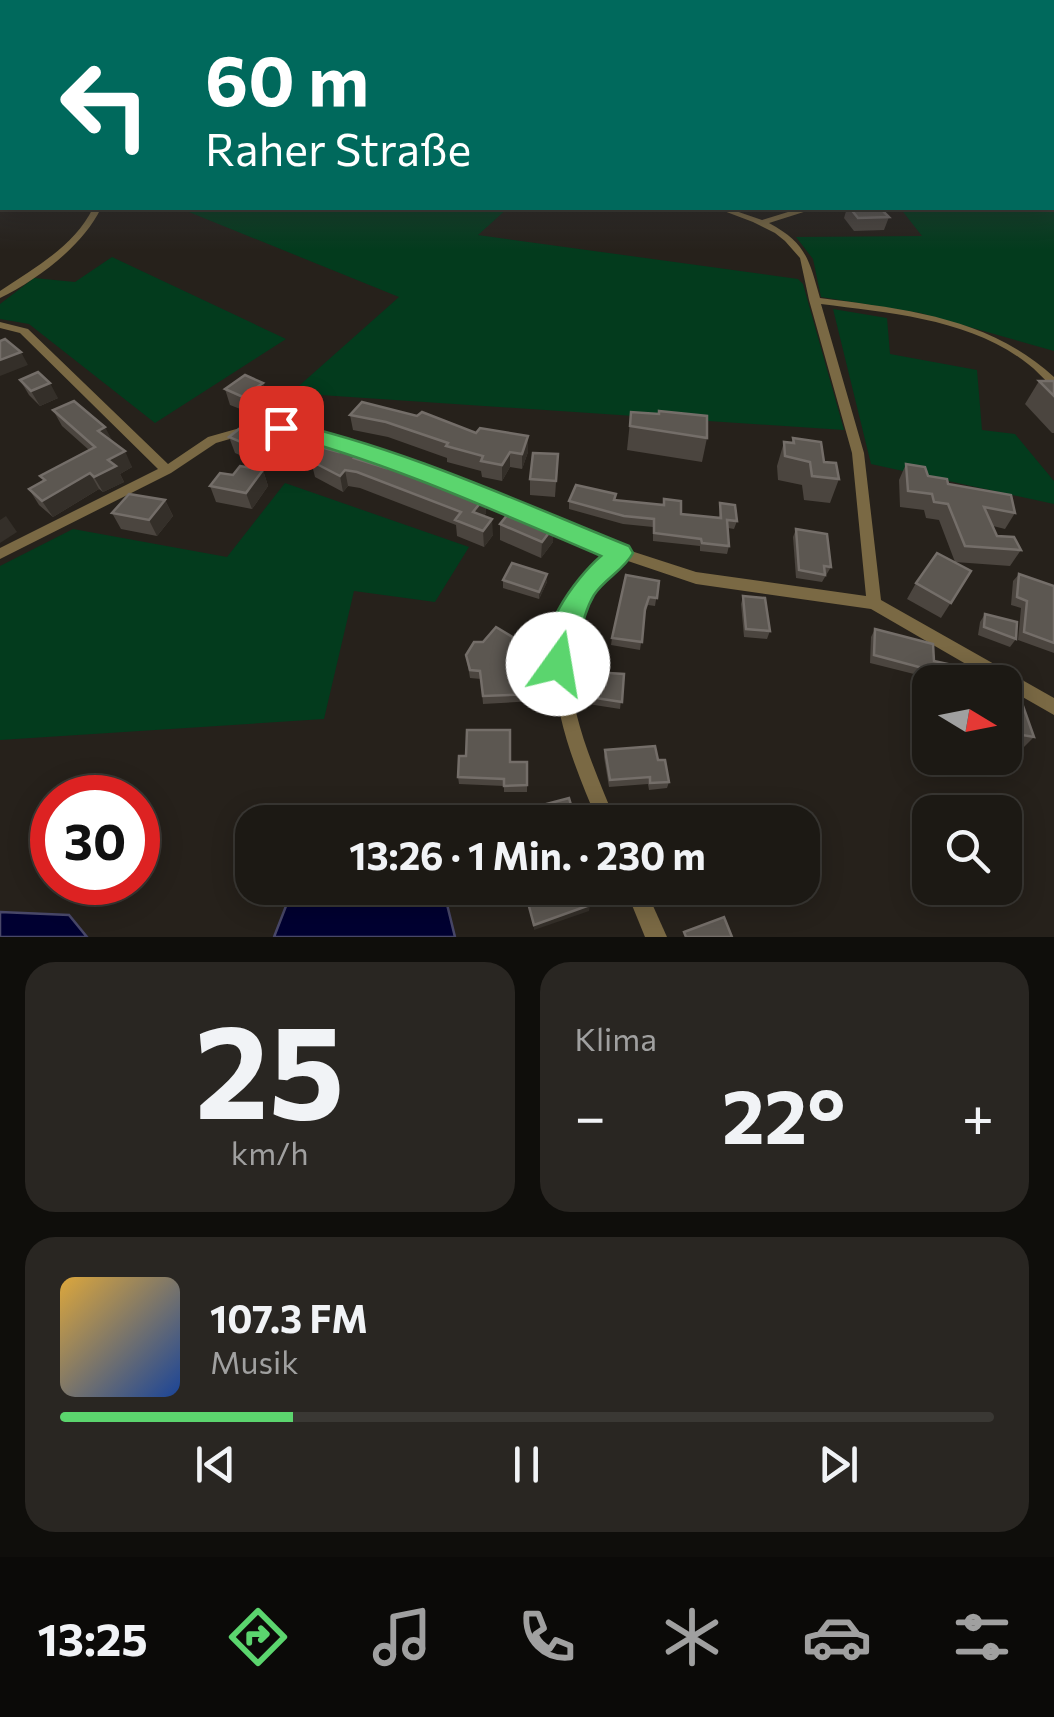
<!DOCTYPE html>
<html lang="de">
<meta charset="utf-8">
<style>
:root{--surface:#1c1914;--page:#292622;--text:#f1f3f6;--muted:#a0a0a0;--line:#3a3834;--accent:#5bd56e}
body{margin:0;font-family:Commissioner,sans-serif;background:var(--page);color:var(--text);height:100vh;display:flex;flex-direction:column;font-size:38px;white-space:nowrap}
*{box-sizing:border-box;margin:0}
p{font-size:32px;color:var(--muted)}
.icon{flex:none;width:55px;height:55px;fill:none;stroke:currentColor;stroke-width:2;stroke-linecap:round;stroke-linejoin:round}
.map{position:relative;height:937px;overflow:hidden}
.side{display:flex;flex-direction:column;gap:25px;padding:25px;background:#0f0e0b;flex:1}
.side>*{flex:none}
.banner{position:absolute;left:0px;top:0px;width:1055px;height:210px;box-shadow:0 5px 25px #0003,0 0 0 2px var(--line);background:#00695c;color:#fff;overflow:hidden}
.needle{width:65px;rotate:100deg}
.controls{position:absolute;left:912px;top:665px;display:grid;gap:20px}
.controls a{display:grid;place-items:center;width:110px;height:110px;border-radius:20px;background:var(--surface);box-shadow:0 5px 25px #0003,0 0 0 2px var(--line);font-size:50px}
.speed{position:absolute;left:30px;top:775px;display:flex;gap:20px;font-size:50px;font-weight:700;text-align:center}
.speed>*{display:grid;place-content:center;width:130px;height:130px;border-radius:50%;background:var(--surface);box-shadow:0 5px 25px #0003,0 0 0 2px var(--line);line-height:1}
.speed .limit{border:15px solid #d22;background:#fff;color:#111}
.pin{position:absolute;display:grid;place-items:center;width:85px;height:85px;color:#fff;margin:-42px;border-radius:20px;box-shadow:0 5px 15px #0006}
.me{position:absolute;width:110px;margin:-55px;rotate:13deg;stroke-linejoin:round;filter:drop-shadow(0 0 8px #0008)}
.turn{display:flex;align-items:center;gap:35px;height:210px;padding:0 40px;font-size:45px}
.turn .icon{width:130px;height:130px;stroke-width:2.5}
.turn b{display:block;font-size:70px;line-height:85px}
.big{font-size:75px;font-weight:700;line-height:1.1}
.side .tile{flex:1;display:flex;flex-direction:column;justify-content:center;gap:15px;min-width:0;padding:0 35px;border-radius:30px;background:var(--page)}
.side .dial{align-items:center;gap:0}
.dial b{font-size:130px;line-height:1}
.song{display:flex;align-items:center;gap:30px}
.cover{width:120px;height:120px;border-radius:15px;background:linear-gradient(135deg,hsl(40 70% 55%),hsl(220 70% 35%))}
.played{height:10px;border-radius:5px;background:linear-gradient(90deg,var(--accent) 25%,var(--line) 25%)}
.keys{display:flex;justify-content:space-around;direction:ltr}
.heat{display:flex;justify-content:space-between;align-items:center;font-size:55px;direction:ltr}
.side .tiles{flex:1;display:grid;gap:25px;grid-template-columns:1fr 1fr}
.tile:last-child{grid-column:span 2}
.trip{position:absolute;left:235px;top:805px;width:585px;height:100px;border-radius:30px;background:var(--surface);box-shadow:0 5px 25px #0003,0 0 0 2px var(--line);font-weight:700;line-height:100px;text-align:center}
.tabs{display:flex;height:160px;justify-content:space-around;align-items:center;background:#0b0a08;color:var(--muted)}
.tabs .icon{width:70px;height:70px}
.tabs .active{color:var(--accent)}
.tabs b{font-size:45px;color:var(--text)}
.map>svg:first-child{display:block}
.green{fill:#033b1d}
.water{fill:#000031;stroke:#484768;stroke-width:2.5}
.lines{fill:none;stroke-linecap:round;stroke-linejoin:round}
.street{fill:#7a6944;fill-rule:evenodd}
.wall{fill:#4b453f}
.shaded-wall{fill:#342f29}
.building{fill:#5c5751;stroke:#746e69;stroke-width:2.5}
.route{fill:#5bd56e;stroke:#3b8a48;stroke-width:2.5}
</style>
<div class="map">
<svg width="1054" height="937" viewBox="0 0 1054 937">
<rect width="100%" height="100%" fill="#26211b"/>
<!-- green -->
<g class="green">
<path d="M 1054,189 L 1054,351 L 920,313 L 821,297 L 813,259 L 796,237 L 922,236 L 900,208 L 1052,208 Z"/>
<path d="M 179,208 L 508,208 L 478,235 L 798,279 L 803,284 L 844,430 L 291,393 L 399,297 Z"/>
<path d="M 112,257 L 286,339 L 155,423 L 29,324 L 0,319 L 0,304 L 34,278 L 75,282 Z"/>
<path d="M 833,309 L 887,318 L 890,354 L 977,370 L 982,430 L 1015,434 L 1054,481 L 1054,504 L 871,464 Z"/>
<path d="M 285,483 L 469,547 L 435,602 L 354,591 L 324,719 L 0,740 L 0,566 L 73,529 L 227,557 Z"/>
</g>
<!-- water -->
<g class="water">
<path d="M 293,888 L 331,888 L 359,898 L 383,888 L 443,888 L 455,937 L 274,937 Z"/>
<path d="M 0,912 L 69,915 L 87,937 L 0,937 Z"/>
</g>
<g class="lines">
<!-- street -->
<g class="street">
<rect x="1052" y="155" width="2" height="4"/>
<rect x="1052" y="182" width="2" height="4"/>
<path d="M 93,208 L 101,208 C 83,246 37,280 0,298 L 0,291 C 35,267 74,247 93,208 Z"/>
<path d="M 716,208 L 727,208 L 762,220 L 801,208 L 811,208 L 810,210 L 769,223 C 806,243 809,259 820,298 C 904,309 989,317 1054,377 L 1054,386 L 1050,385 C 1043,378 1036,370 1028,364 C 971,319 891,313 821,304 L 864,453 L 881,600 L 1054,698 L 1054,715 L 1005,687 L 1005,682 L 997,682 L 871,609 L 696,584 L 622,559 C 613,568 602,576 594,586 C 540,655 588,753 616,822 L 598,822 C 566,746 528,657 581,581 C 588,570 599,562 609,554 L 424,477 L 320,440 L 281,432 L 254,432 L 216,443 L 171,473 L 0,559 L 0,548 L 158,469 L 20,333 L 0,328 L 0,322 L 28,329 L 168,464 L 208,437 L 254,424 L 281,424 L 327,434 L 432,471 L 625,549 L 696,572 L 866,596 L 852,453 L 809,300 L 800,258 L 785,241 L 775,233 L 753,222 Z"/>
<path d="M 625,888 L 645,888 L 667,937 L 645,937 Z"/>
</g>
</g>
<!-- wall -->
<g class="wall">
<path d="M 847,208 L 880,208 L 889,217 L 884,230 L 854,231 L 844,218 Z"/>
<path d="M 20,380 L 58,398 L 40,406 L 29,395 Z"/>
<path d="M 1039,381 L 1054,381 L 1054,433 L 1052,433 L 1025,404 Z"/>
<path d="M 263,383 L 268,398 L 248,412 L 230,405 L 225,389 Z"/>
<path d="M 53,410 L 113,442 L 132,467 L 120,474 L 124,482 L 103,492 L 99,489 L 53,517 L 39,505 L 29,489 L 44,481 L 40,476 L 89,450 L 62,426 Z"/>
<path d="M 631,412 L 707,438 L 702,462 L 627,450 Z"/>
<path d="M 350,415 L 476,433 L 528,436 L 528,452 L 522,469 L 510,467 L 502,481 L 482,477 L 481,471 L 447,462 L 447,458 L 388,437 L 353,430 Z"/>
<path d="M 229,437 L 279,454 L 265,466 L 235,453 Z"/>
<path d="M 793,438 L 824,462 L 839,479 L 830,503 L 804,500 L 802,485 L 778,480 L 777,466 L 784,442 L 792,443 Z"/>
<path d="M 339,452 L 359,452 L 360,460 L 485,497 L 486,513 L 484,516 L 493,535 L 484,547 L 457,536 L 456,525 L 360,488 L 348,486 L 343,492 L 315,477 L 311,461 Z"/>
<path d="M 558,454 L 555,497 L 530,495 L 530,479 Z"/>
<path d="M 906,464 L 928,476 L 1015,513 L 1005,529 L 993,526 L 997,536 L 1021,550 L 1010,566 L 955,562 L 939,520 L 926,518 L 924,510 L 900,507 L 899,480 Z"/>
<path d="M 263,470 L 268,486 L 252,509 L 216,502 L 210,486 L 233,475 Z"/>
<path d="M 616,494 L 615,500 L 681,514 L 719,518 L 720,503 L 737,521 L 734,529 L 728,528 L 729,546 L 727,554 L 700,551 L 700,546 L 653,541 L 653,527 L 623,524 L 569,509 L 569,501 Z"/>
<path d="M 165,500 L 173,516 L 157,536 L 121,529 L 112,513 Z"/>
<path d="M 500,524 L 553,542 L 541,558 L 500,540 Z"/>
<path d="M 796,529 L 831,567 L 822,582 L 796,578 L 793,537 Z"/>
<path d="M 971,571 L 941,618 L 907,599 L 916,583 Z"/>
<path d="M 547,574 L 547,582 L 539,599 L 503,588 L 503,580 Z"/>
<path d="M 1019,574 L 1054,586 L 1054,653 L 1018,640 L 1021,608 L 1011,605 L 1013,581 Z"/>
<path d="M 659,581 L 655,606 L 648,605 L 645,614 L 640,650 L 611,645 L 612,638 Z"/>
<path d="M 743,596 L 770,631 L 767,639 L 744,637 L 741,604 Z"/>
<path d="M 985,614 L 1016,639 L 1010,647 L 978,635 L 980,622 Z"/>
<path d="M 875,629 L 934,661 L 951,681 L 930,682 L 930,704 L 918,702 L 914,674 L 870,663 L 871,637 Z"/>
<path d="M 524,652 L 519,677 L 534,694 L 534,701 L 483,704 L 481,679 L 470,678 L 466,655 Z"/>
<path d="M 592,672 L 624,674 L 620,709 L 588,704 Z"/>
<path d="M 1005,700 L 1034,737 L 1020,751 L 1005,749 Z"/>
<path d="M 605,750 L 658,760 L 669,782 L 667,788 L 649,790 L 648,784 L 609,787 L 604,757 Z"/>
<path d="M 510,762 L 527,762 L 527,792 L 504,792 L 504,786 L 459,784 L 458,777 Z"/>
</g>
<!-- shaded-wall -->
<g class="shaded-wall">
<path d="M 21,352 L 28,365 L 0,376 L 0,360 Z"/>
<path d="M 50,383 L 58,398 L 40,406 L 31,391 Z"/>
<path d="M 263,383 L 268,398 L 248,412 L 243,397 Z"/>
<path d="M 105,427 L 113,442 L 98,431 Z"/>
<path d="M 528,436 L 528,452 L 522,469 L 522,454 Z"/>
<path d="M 274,438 L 279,454 L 265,466 L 260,450 Z"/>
<path d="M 125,451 L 132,467 L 120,474 L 124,482 L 103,492 L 94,477 L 108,460 Z"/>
<path d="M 510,452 L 510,467 L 502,481 L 502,465 Z"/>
<path d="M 263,470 L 268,486 L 252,509 L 246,493 Z"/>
<path d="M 345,470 L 348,486 L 343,492 L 340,476 Z"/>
<path d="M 90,473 L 99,489 L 53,517 L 42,501 Z"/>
<path d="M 485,497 L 486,513 L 474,527 L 473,512 Z"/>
<path d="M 165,500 L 173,516 L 157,536 L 149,520 Z"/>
<path d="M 6,516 L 17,532 L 0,543 L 0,520 Z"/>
<path d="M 492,519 L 493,535 L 484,547 L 483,531 Z"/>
<path d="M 554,526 L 553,542 L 541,558 L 542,542 Z"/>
<path d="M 547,574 L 547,582 L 539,599 L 539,592 Z"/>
<path d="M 590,905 L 589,911 L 534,930 L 534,925 Z"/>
</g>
<!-- building -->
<g class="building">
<path d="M 850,208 L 880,208 L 889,217 L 858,218 Z"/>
<path d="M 5,339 L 21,352 L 0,360 L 0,341 Z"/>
<path d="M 38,372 L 50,383 L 31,391 L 20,380 Z"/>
<path d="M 245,375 L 263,383 L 243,397 L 225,389 Z"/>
<path d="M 1039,381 L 1054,381 L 1054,396 Z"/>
<path d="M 74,401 L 105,427 L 98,431 L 125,451 L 108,460 L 116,466 L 94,477 L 90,473 L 42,501 L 29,489 L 45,480 L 40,476 L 95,447 L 53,410 Z"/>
<path d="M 362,402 L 417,416 L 422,412 L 476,433 L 480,428 L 528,436 L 522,454 L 510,452 L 502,465 L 481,461 L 483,456 L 446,446 L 448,443 L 386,422 L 350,415 Z"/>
<path d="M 659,411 L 707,416 L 707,438 L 630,426 L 631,412 L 659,414 Z"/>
<path d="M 244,425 L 274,438 L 260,450 L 229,437 Z"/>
<path d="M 793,438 L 821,442 L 824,462 L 836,463 L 839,479 L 812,476 L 810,462 L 785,456 L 784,442 L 794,443 Z"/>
<path d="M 324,448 L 339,452 L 343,448 L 359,452 L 354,458 L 386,468 L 391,463 L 485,497 L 473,512 L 492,519 L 483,531 L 455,520 L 461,512 L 357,472 L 345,470 L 340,476 L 311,461 Z"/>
<path d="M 533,453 L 558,454 L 556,481 L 530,479 Z"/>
<path d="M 906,464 L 925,467 L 928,476 L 947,479 L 948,484 L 1011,495 L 1015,513 L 984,507 L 997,536 L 1014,537 L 1021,550 L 965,546 L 948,504 L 934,502 L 932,494 L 908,491 Z"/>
<path d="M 240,466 L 263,470 L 246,493 L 210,486 L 220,473 L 233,475 Z"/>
<path d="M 576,485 L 616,494 L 614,500 L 664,505 L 664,499 L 681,501 L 681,514 L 721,518 L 720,503 L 735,505 L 737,521 L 727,520 L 729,546 L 702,543 L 701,539 L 654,533 L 654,519 L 624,516 L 569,501 Z"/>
<path d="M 129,494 L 165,500 L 149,520 L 112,513 Z"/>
<path d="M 512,509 L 554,526 L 542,542 L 500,524 Z"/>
<path d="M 796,529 L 827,534 L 831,567 L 824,566 L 825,575 L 799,570 Z"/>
<path d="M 937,553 L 971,571 L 951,603 L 916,583 Z"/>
<path d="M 512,563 L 547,574 L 539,592 L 503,580 Z"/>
<path d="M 1019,574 L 1054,586 L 1054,643 L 1024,632 L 1027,601 L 1017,597 Z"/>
<path d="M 626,575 L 659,581 L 657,598 L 649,597 L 645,609 L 642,642 L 612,638 Z"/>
<path d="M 743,596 L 765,598 L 770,631 L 746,629 Z"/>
<path d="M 985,614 L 1017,622 L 1016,639 L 984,627 Z"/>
<path d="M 496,627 L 524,644 L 518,678 L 532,677 L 534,694 L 483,696 L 480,671 L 470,670 L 466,655 L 474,642 L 483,642 Z"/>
<path d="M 875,629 L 933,644 L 934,661 L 948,664 L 951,681 L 961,682 L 930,682 L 930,696 L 923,694 L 919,667 L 874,655 Z"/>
<path d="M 592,672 L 624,674 L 622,702 L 589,697 Z"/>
<path d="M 1005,700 L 1022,703 L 1034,737 L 1005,732 Z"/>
<path d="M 467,730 L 510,730 L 510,762 L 527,762 L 527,785 L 504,786 L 504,779 L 458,777 L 459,756 L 466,756 Z"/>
<path d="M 655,746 L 658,760 L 665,760 L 669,782 L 650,783 L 650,777 L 610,780 L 605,750 Z"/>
<path d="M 569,798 L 576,822 L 527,822 L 524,810 Z"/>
<path d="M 671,816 L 674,822 L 661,822 L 660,819 Z"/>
<path d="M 524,888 L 584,888 L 590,905 L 534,925 Z"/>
<path d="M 724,917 L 732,937 L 686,937 L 684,932 Z"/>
</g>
<!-- sky -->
<linearGradient id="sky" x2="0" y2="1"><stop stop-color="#15120f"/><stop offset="0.48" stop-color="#41434a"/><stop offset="1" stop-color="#41434a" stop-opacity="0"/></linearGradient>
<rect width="1054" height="250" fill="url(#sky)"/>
<!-- route -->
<path class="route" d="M 281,421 C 401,447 515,500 629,546 L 633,553 C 624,570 604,579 594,595 C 579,620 581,648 569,673 L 558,677 L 548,673 C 531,638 575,578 601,556 C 493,510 387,462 273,432 L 270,428 Z"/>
</svg>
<div class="controls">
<a><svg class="needle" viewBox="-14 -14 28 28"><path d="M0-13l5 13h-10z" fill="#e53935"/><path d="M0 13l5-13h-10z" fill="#a0a0a0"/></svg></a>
<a><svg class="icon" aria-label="search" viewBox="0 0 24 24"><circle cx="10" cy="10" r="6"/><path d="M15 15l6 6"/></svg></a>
</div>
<div class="speed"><div class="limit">30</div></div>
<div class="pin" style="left:281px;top:428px;background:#d93025"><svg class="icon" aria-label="arrive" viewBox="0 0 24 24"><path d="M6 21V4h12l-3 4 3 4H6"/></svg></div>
<svg class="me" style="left:558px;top:664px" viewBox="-20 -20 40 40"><circle r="19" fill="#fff"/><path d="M0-13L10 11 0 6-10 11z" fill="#5bd56e"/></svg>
<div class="trip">13:26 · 1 Min. · 230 m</div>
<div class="banner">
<div class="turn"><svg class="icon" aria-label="left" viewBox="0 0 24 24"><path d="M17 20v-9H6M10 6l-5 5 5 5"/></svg><div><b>60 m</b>Raher Straße</div></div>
</div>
</div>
<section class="side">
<div class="tiles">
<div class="tile dial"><b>25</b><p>km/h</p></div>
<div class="tile"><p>Klima</p>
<div class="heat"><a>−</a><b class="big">22°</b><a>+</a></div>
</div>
<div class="tile">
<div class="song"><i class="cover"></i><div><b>107.3 FM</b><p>Musik</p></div></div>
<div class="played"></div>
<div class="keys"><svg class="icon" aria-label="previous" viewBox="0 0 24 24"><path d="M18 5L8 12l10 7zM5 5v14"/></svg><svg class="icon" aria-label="pause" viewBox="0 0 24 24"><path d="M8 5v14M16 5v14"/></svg><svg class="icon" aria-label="next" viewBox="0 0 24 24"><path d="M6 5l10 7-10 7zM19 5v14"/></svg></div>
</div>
</div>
</section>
<nav class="tabs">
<b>13:25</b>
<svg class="icon active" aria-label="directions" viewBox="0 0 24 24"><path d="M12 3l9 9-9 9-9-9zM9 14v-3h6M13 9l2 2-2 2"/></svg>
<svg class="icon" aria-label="music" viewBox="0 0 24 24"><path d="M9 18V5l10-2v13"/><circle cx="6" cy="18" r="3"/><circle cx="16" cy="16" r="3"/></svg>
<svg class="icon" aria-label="phone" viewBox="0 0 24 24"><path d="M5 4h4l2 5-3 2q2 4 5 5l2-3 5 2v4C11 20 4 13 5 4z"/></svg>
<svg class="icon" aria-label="climate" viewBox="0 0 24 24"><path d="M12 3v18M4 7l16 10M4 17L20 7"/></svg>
<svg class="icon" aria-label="car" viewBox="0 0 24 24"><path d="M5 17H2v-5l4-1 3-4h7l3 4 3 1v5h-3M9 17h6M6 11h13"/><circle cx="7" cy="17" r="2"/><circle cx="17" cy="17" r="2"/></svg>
<svg class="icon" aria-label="filters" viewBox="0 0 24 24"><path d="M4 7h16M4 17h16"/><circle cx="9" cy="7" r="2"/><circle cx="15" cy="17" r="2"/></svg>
</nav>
